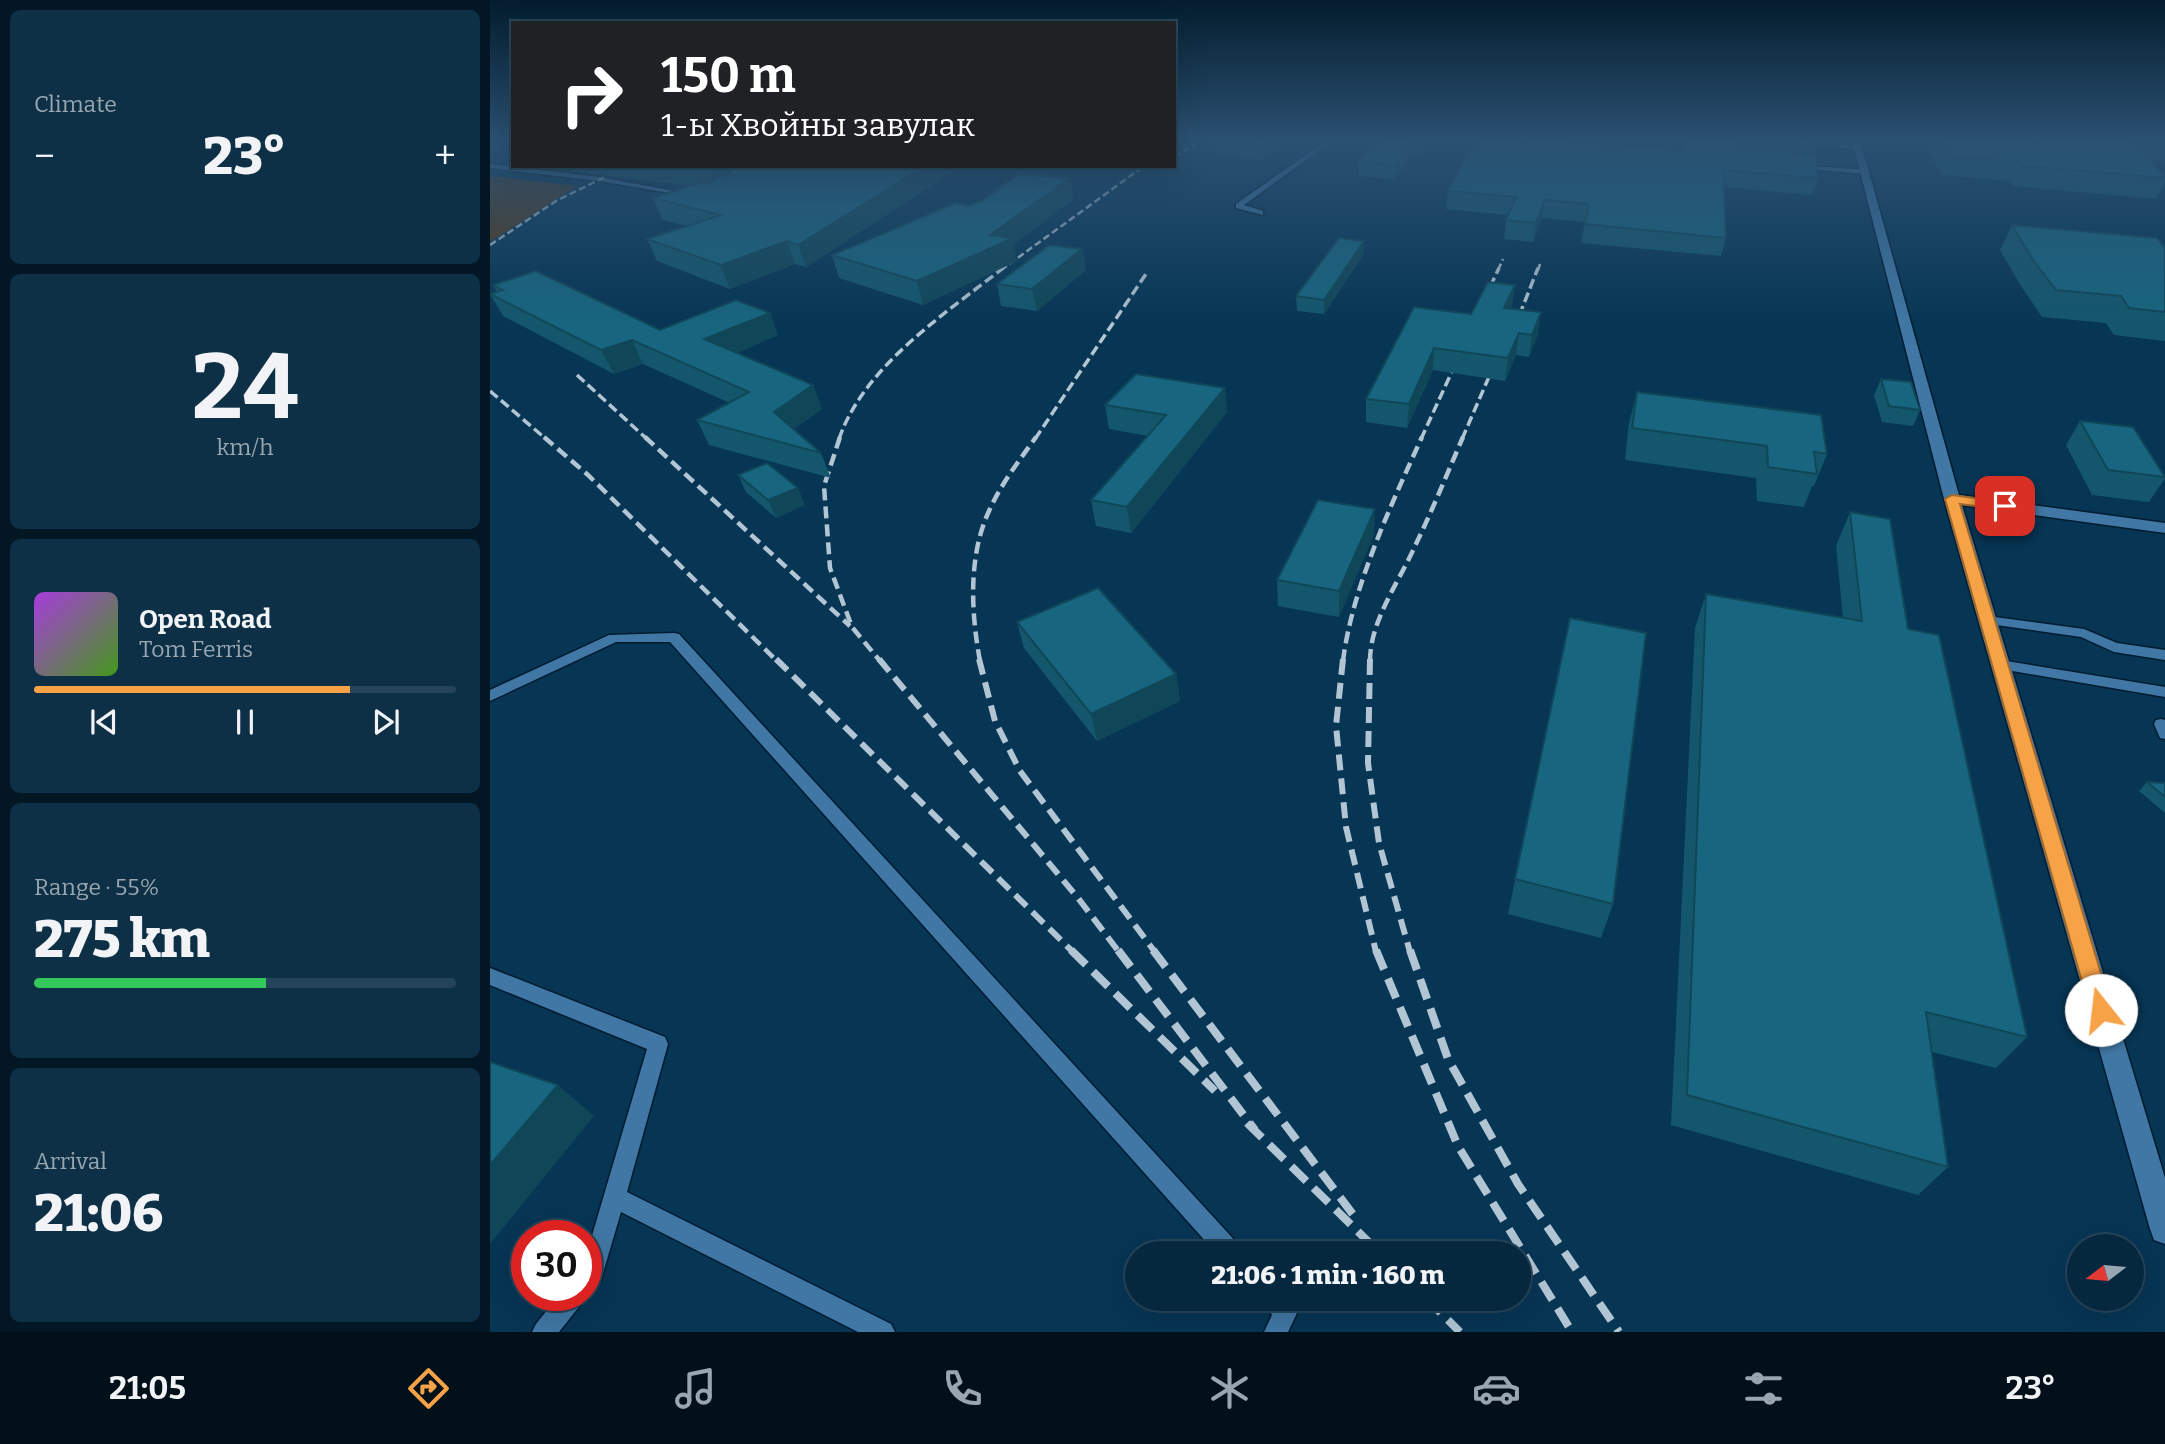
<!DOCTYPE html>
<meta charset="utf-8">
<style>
:root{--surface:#05283f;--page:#0e3046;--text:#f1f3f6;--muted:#97a6b0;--line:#264459;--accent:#f6a247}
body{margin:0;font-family:Bitter,serif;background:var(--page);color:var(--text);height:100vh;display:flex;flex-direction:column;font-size:26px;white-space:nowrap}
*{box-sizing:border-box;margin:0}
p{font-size:23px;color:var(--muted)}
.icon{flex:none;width:38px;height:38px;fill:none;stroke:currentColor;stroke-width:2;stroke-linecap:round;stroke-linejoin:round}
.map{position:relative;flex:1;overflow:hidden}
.panel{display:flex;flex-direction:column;gap:10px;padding:10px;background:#031623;width:490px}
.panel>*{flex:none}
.hud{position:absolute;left:21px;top:21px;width:665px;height:147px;border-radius:0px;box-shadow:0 7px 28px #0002,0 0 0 2px var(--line);background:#202124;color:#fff;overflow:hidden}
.needle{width:46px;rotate:254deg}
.tools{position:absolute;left:1577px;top:1234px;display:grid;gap:14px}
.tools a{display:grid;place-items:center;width:77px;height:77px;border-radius:50%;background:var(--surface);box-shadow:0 7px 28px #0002,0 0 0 2px var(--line);font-size:35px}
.speed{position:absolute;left:21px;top:1220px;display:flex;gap:14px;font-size:35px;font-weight:700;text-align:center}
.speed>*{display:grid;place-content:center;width:91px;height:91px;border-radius:50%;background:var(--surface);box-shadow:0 7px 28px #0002,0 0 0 2px var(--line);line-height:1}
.speed .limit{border:10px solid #d22;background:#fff;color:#111}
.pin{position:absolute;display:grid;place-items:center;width:60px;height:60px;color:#fff;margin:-30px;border-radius:14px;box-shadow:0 4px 10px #0006}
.me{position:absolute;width:77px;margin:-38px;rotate:344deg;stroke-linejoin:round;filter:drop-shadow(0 0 5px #0008)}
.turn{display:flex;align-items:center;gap:24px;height:147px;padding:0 35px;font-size:32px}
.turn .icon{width:91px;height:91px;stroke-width:2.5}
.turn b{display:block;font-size:49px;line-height:60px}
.big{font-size:52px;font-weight:800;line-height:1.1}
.panel .widget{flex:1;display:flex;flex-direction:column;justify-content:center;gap:10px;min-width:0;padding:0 24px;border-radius:10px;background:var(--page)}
.panel .dial{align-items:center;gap:0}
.dial b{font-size:91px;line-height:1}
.song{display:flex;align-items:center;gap:21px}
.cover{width:84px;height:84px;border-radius:10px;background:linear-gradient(135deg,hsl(280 70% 55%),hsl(100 70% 35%))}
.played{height:7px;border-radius:4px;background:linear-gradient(90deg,var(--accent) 75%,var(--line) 75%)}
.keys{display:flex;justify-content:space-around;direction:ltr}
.heat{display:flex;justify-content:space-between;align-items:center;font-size:38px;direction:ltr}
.charge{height:10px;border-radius:5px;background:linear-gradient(90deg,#34c759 55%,var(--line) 0)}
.trip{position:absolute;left:635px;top:1241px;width:406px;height:70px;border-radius:35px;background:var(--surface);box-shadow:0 7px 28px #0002,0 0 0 2px var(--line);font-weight:800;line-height:70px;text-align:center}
.menu{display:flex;height:112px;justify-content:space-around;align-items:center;background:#021019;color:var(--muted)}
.menu .icon{width:49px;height:49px}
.menu .selected{color:var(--accent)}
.menu b{font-size:32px;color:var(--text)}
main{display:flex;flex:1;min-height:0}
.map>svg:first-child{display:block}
.green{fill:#593813}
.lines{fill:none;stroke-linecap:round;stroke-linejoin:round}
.service-casing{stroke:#001c31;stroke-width:3}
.minor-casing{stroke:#001c31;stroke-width:3}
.service{fill:#4077a4;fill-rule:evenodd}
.minor{fill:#4077a4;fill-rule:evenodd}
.rail-far4{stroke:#b2c5d4;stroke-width:2.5;stroke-dasharray:7 3.5;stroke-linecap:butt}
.rail-far3{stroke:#b2c5d4;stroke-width:3.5;stroke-dasharray:10 4.5;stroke-linecap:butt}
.rail-far2{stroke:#b2c5d4;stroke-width:4.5;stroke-dasharray:12 6;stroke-linecap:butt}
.rail-far1{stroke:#b2c5d4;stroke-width:6;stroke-dasharray:16 8;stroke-linecap:butt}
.rail{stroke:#b2c5d4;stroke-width:8;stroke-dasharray:21 10;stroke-linecap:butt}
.wall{fill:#14576c}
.shaded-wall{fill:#104758}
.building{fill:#17657e;stroke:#104758;stroke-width:2}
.route{fill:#f6a247;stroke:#a0692e;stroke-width:2}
</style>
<main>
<section class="panel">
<div class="widget"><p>Climate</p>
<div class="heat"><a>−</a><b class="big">23°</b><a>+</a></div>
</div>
<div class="widget dial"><b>24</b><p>km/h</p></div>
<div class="widget">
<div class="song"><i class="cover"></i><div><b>Open Road</b><p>Tom Ferris</p></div></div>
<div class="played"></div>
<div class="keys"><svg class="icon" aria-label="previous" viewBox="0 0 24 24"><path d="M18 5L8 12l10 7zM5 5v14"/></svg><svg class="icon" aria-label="pause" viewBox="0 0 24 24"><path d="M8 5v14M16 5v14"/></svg><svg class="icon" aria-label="next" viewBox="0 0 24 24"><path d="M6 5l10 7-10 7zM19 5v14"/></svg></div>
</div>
<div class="widget"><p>Range · 55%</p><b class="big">275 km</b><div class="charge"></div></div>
<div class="widget"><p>Arrival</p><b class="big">21:06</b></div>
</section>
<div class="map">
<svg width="1675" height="1332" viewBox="0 0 1675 1332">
<rect width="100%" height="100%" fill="#073554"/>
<!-- green -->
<path class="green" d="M 0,176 L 87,186 L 0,242 Z"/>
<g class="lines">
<defs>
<g id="service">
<path d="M 0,140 L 23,142 L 23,146 L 0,143 Z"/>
<path d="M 837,140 L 844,140 L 754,205 L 773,211 L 773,215 L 746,208 L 746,204 Z"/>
<path d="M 1273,140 L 1299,140 L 1371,147 L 1368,149 Z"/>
<path d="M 0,164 L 109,177 L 206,195 L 203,197 L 109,181 L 0,168 Z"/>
<path d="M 1310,165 L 1375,170 L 1378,172 L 1375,174 L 1308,168 Z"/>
<path d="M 1497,616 L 1594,629 L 1627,643 L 1675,650 L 1675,660 L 1624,652 L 1591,637 L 1492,623 L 1490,620 Z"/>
<path d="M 184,633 L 189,634 L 749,1245 L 752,1253 L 726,1253 L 180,642 L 126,642 L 0,701 L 0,690 L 119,635 Z"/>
<path d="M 1510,660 L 1675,687 L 1675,697 L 1505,668 L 1503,665 L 1505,662 Z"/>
<path d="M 1671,719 L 1675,720 L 1675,739 L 1670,738 L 1664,724 L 1666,720 Z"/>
<path d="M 0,968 L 175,1037 L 178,1044 L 137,1192 L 401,1324 L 405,1332 L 368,1332 L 131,1212 L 111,1280 L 104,1288 L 96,1291 L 96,1256 L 157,1049 L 0,985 Z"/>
<path d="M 69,1295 L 96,1295 L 92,1303 L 69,1332 L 42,1332 L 46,1324 Z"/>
<path d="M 771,1298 L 798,1298 L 807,1313 L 798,1332 L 774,1332 L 782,1315 Z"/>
</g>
<path id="minor" d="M 1362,140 L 1370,140 L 1469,495 L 1675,523 L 1675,533 L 1472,505 L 1675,1178 L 1675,1244 L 1664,1240 L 1660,1229 L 1454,499 Z"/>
</defs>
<!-- service casing -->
<use href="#service" class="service-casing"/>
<!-- minor casing -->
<use href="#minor" class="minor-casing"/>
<!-- service -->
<use href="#service" class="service"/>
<!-- minor -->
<use href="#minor" class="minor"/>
<!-- rail-far4 -->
<g class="rail-far4">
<path d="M 684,145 L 691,140"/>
<path d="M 684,157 L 708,143"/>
<path d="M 0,245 L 66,201 L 137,166"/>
<path d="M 511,270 L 654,166"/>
<path d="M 1008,270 L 1013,259"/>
<path d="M 1048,270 L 1050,264"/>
</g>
<!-- rail-far3 -->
<g class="rail-far3">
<path d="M 994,300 L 1009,268"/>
<path d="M 1024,329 L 1048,268"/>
<path d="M 87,375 L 157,439"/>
<path d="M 0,391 L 56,439"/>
<path d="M 349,439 C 374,366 455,314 513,268"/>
<path d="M 545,439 L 656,274"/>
<path d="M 931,439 L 970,354"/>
<path d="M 972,439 L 1005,363"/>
</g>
<!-- rail-far2 -->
<g class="rail-far2">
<path d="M 54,437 L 98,475 L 287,661"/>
<path d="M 155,437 L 360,626"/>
<path d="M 350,437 L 334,486 L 340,568 L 362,627 L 390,661"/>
<path d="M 490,661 C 481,613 478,556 499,511 C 511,484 529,461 546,437"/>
<path d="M 853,661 C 862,588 901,505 932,437"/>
<path d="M 880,661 C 880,621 909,582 925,546 C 942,511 957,474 973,437"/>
</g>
<!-- rail-far1 -->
<g class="rail-far1">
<path d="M 286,659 L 583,952"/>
<path d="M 389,659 L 588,898 L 629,952"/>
<path d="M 489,659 L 505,721 L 530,771 L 665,952"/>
<path d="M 853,659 L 846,726 L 856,827 L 886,952"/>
<path d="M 880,659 L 878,763 L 889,843 L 920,952"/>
</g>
<!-- rail -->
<g class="rail">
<path d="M 581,950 L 725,1091"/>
<path d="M 628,950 L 765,1130"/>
<path d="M 663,950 L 868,1221"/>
<path d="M 886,950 L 968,1146 L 1082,1332"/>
<path d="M 920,950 L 958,1059 L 1028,1184 L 1129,1332"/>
<path d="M 757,1123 L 890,1253"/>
<path d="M 936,1298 L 970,1332"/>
</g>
</g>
<!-- wall -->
<g class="wall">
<path d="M 702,140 L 800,140 L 772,160 L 728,154 L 727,144 L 702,142 Z"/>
<path d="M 855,140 L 945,140 L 934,154 L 925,153 L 904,179 L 869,176 L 869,161 L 886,143 Z"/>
<path d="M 1193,140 L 1326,140 L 1326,146 L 1323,155 L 1328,178 L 1322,195 L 1234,187 L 1236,238 L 1231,256 L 1091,243 L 1095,222 L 1052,218 L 1043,242 L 1014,239 L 1016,220 L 1019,215 L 956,209 L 958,191 L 1191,151 Z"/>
<path d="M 1434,140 L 1675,140 L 1675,161 L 1659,159 L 1675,177 L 1675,181 L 1666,199 L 1523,186 L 1520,181 L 1453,175 L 1441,156 Z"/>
<path d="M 79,166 L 466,166 L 467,169 L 316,267 L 305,264 L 240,289 L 167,261 L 157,239 L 197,226 L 173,220 L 163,198 L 200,186 L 81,171 Z"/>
<path d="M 580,178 L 583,199 L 524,244 L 527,261 L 433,305 L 349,278 L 342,255 L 479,206 Z"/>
<path d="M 1522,225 L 1675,248 L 1675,341 L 1624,335 L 1616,323 L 1552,317 L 1531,286 L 1510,250 Z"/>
<path d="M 874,241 L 873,255 L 834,314 L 807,311 L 806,296 Z"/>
<path d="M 592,249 L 596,270 L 547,311 L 511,306 L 507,284 Z"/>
<path d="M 3,285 L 170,330 L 288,335 L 247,353 L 323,385 L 332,409 L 304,429 L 331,453 L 341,478 L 219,445 L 207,420 L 240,403 L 153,364 L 124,374 L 13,316 L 0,294 L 7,292 Z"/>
<path d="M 1025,285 L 1021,309 L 1048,334 L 1039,357 L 1026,355 L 1015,381 L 943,370 L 917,428 L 876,422 L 876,399 L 981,314 Z"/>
<path d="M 1391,379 L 1430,410 L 1423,426 L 1392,422 L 1384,395 Z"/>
<path d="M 735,388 L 737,412 L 641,533 L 606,526 L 601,500 L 658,436 L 619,429 L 615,405 Z"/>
<path d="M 1147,392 L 1337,454 L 1324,486 L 1322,486 L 1314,507 L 1267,501 L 1266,478 L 1135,460 L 1139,423 Z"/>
<path d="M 1590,421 L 1675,476 L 1675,478 L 1659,502 L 1602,495 L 1576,445 Z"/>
<path d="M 248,475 L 315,505 L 286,518 L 256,492 Z"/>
<path d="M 1360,512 L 1418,629 L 1537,1037 L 1506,1068 L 1442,1052 L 1458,1167 L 1428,1195 L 1181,1125 L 1205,628 L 1216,594 L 1353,618 L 1346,546 Z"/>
<path d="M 884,534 L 849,617 L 788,606 L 787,580 Z"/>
<path d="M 1080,618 L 1123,904 L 1111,938 L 1018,914 Z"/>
<path d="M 527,622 L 686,674 L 690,701 L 607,741 L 534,648 Z"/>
<path d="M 1657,782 L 1675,783 L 1675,813 L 1649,791 Z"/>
</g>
<!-- shaded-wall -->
<g class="shaded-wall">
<path d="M 780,140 L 800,140 L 772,160 L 772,146 Z"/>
<path d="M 926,140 L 925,153 L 904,179 L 905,165 Z"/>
<path d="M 934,140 L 945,140 L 934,154 Z"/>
<path d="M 435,166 L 466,166 L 467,169 L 316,267 L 308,245 Z"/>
<path d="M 580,178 L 583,199 L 524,244 L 527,261 L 433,305 L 427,281 L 500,235 Z"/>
<path d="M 1055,200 L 1052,218 L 1043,242 L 1046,223 Z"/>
<path d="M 297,241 L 305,264 L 240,289 L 231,265 Z"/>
<path d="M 874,241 L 873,255 L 834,314 L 834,300 Z"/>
<path d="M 592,249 L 596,270 L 547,311 L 542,289 Z"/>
<path d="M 1025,285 L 1022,306 L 1012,329 L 1014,308 Z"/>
<path d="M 1051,312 L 1048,334 L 1039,357 L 1042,335 Z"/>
<path d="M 280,313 L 288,335 L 225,363 L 214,339 Z"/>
<path d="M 1029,333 L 1026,355 L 1015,381 L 1018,358 Z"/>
<path d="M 142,340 L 153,364 L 124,374 L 111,350 Z"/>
<path d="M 944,348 L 943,370 L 917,428 L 919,404 Z"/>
<path d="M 323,385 L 332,409 L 294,436 L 284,412 Z"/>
<path d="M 735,388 L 737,412 L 641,533 L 637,507 Z"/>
<path d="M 308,488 L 315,505 L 286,518 L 278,500 Z"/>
<path d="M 885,509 L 884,534 L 849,617 L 849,591 Z"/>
<path d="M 686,674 L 690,701 L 607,741 L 601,714 Z"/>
<path d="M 68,1085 L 104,1116 L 0,1244 L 0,1165 Z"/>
</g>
<!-- building -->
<g class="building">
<path d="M 727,140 L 780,140 L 772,146 Z"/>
<path d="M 888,140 L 925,140 L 905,165 L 869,161 Z"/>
<path d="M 986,140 L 1063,140 L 1192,151 L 1194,140 L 1326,140 L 1326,146 L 1252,141 L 1250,146 L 1252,148 L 1326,155 L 1328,178 L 1233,170 L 1236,238 L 1095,224 L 1099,204 L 1055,200 L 1046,223 L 1016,220 L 1026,197 L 958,191 Z"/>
<path d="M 1450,140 L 1641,140 L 1675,177 L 1675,178 L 1532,166 L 1528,161 L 1461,156 Z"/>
<path d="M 196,166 L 435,166 L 308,245 L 297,241 L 231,265 L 157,239 L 231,215 L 163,198 L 213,182 L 221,183 L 226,177 L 242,172 Z"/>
<path d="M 528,174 L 580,178 L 500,235 L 523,238 L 427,281 L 342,255 L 466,203 L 479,206 L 494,200 Z"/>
<path d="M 1522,225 L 1667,238 L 1675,248 L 1675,312 L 1639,308 L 1631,296 L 1566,290 L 1543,260 Z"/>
<path d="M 849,238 L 874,241 L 834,300 L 806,296 Z"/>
<path d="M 559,245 L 592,249 L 542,289 L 507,284 Z"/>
<path d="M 46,271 L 170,330 L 246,300 L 280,313 L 214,339 L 323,385 L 284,412 L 331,453 L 207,420 L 259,392 L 142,340 L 111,350 L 0,294 L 13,290 L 3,285 Z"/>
<path d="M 998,282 L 1025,285 L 1014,308 L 1051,312 L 1042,335 L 1029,333 L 1018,358 L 944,348 L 919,404 L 876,399 L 924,307 L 981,314 Z"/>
<path d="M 646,374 L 735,388 L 637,507 L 601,500 L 676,415 L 615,405 Z"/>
<path d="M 1391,379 L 1421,382 L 1430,410 L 1399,406 Z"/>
<path d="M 1147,392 L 1331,415 L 1337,454 L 1324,452 L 1327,474 L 1278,467 L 1277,446 L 1142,428 Z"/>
<path d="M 1590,421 L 1643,427 L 1675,477 L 1618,470 Z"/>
<path d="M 277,463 L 308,488 L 278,500 L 248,475 Z"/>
<path d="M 828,500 L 885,509 L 849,591 L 787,580 Z"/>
<path d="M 1360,512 L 1400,519 L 1418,629 L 1449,635 L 1537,1037 L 1436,1012 L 1458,1167 L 1197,1095 L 1216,594 L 1372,621 Z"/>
<path d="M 608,588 L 686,674 L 601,714 L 527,622 Z"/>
<path d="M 1080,618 L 1156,633 L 1123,904 L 1025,879 Z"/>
<path d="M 1657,782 L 1675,783 L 1675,797 Z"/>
<path d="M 0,1062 L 68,1085 L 0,1165 Z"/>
</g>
<!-- sky -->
<linearGradient id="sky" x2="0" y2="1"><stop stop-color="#041d2e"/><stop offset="0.43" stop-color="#2b5172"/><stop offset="1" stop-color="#2b5172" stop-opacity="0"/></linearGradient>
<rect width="1675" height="326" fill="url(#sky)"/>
<!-- route -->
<path class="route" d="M 1462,495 L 1515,502 L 1522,506 L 1515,510 L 1470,504 L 1622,1010 L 1619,1017 L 1611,1020 L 1603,1017 L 1600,1010 L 1455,499 Z"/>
</svg>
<div class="tools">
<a><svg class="needle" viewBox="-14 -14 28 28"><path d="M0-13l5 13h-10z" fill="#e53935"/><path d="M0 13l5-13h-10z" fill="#97a6b0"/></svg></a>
</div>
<div class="speed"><div class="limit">30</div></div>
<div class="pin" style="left:1515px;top:506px;background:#d93025"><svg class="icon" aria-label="arrive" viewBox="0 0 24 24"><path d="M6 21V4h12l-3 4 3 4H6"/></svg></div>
<svg class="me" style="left:1611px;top:1010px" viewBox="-20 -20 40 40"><circle r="19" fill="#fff"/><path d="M0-13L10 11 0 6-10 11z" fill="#f6a247"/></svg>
<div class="trip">21:06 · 1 min · 160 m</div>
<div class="hud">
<div class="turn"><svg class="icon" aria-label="right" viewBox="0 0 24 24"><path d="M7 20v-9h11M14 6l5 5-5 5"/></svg><div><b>150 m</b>1-ы Хвойны завулак</div></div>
</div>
</div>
</main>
<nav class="menu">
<b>21:05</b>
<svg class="icon selected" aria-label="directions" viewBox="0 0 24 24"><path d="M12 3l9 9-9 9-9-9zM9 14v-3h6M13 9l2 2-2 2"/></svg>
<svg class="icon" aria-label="music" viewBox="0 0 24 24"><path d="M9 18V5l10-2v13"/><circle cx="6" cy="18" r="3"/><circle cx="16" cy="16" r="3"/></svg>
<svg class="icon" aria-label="phone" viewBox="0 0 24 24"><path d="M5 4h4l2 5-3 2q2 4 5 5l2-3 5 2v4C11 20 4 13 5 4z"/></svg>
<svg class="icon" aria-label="climate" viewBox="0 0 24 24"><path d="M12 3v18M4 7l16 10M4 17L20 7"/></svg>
<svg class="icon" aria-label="car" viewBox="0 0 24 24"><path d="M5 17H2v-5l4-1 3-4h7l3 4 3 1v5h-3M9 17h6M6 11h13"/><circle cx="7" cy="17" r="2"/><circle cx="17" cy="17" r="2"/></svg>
<svg class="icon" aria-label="filters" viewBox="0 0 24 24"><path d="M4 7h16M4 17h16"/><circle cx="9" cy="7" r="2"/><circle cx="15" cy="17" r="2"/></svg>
<b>23°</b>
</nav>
